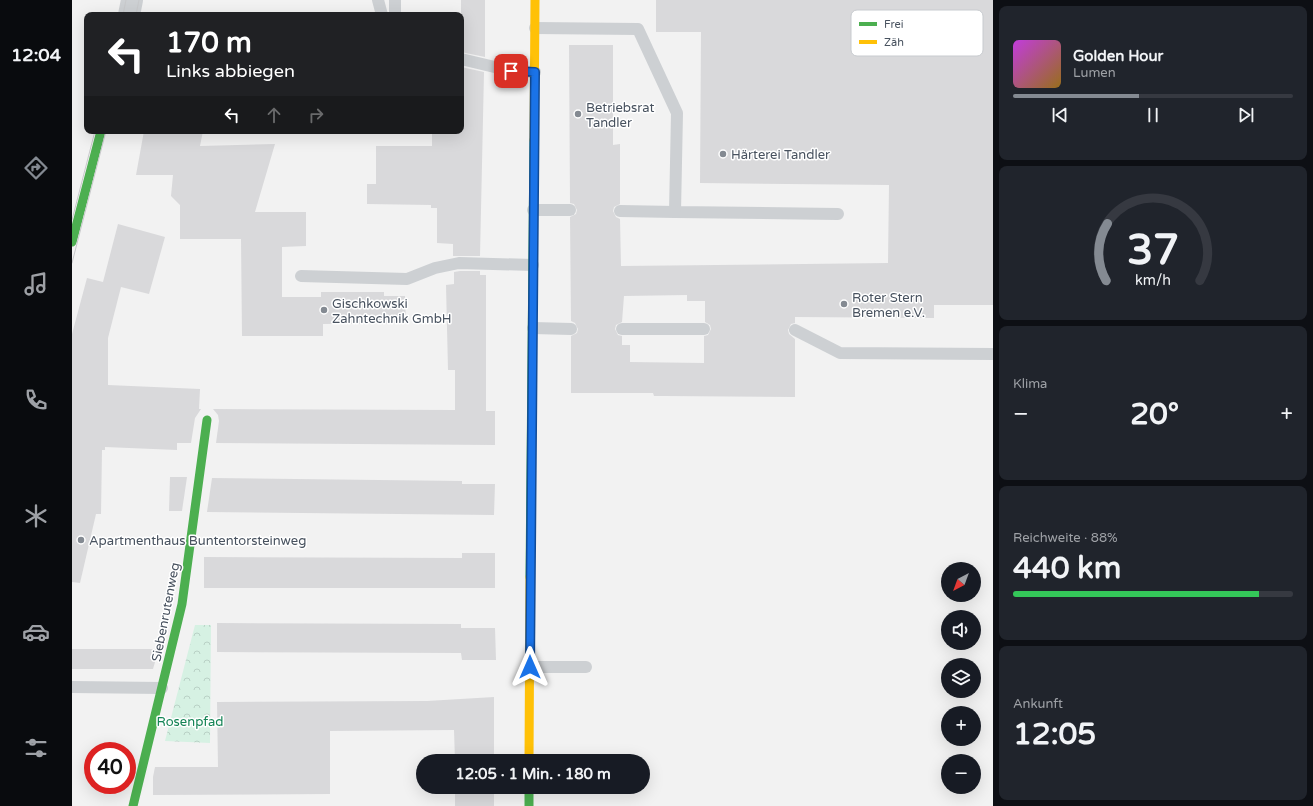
<!DOCTYPE html>
<html lang="de">
<meta charset="utf-8">
<style>
:root{--surface:#171b24;--page:#20242c;--text:#f1f3f6;--muted:#9ea1a6;--line:#363941;--accent:#848a92}
body{margin:0;font-family:"Varela Round",sans-serif;background:var(--page);color:var(--text);height:100vh;display:flex;flex-direction:column;font-size:15px;white-space:nowrap}
*{box-sizing:border-box;margin:0}
p{font-size:13px;color:var(--muted)}
.icon{flex:none;width:22px;height:22px;fill:none;stroke:currentColor;stroke-width:2;stroke-linecap:round;stroke-linejoin:round}
.map{position:relative;flex:1;overflow:hidden}
.panel{display:flex;flex-direction:column;gap:6px;padding:6px;background:#0d0f14;width:320px}
.panel>*{flex:none}
.guide{position:absolute;left:12px;top:12px;width:380px;height:122px;border-radius:8px;box-shadow:0 4px 16px #0002;background:#202124;color:#fff;overflow:hidden}
.needle{width:26px;rotate:221deg}
.buttons{position:absolute;left:869px;top:562px;display:grid;gap:8px}
.buttons a{display:grid;place-items:center;width:40px;height:40px;border-radius:50%;background:var(--surface);box-shadow:0 4px 16px #0002;font-size:20px}
.speed{position:absolute;left:12px;top:742px;display:flex;gap:8px;font-size:20px;font-weight:700;text-align:center}
.speed>*{display:grid;place-content:center;width:52px;height:52px;border-radius:50%;background:var(--surface);box-shadow:0 4px 16px #0002;line-height:1}
.speed .limit{border:6px solid #d22;background:#fff;color:#111}
.pin{position:absolute;display:grid;place-items:center;width:34px;height:34px;color:#fff;margin:-17px;border-radius:8px;box-shadow:0 2px 6px #0006}
.me{position:absolute;width:44px;margin:-22px;rotate:0deg;stroke-linejoin:round;filter:drop-shadow(0 0 3px #0008)}
.turn{display:flex;align-items:center;gap:14px;height:84px;padding:0 16px;font-size:18px}
.turn .icon{width:52px;height:52px;stroke-width:2.5}
.turn b{display:block;font-size:28px;line-height:34px}
.lanes{display:flex;align-items:center;height:38px;padding:0 16px;background:#0003;justify-content:center;gap:20px;direction:ltr}
.lanes .off{opacity:.35}
.big{font-size:30px;font-weight:800;line-height:1.1}
.panel .tile{flex:1;display:flex;flex-direction:column;justify-content:center;gap:6px;min-width:0;padding:0 14px;border-radius:8px;background:var(--page)}
.panel .dial{align-items:center;gap:0}
.dial svg{height:104px;overflow:visible;fill:none;stroke:var(--line);stroke-width:7;stroke-linecap:round;text-anchor:middle}
.dial text{fill:var(--text);stroke:none}
.song{display:flex;align-items:center;gap:12px}
.cover{width:48px;height:48px;border-radius:6px;background:linear-gradient(135deg,hsl(290 70% 55%),hsl(40 70% 35%))}
.played{height:4px;border-radius:2px;background:linear-gradient(90deg,var(--accent) 45%,var(--line) 45%)}
.keys{display:flex;justify-content:space-around;direction:ltr}
.heat{display:flex;justify-content:space-between;align-items:center;font-size:22px;direction:ltr}
.charge{height:6px;border-radius:3px;background:linear-gradient(90deg,#34c759 88%,var(--line) 0)}
.trip{position:absolute;left:344px;top:754px;width:234px;height:40px;border-radius:20px;background:var(--surface);box-shadow:0 4px 16px #0002;font-weight:800;line-height:40px;text-align:center}
main{display:flex;flex:1;min-height:0}
.tabs{display:flex;flex-direction:column;width:72px;justify-content:space-around;align-items:center;background:#090b0e;color:var(--muted)}
.tabs .icon{width:28px;height:28px}
.tabs .current{color:var(--accent)}
.tabs b{font-size:18px;color:var(--text)}
.map>svg:first-child{display:block}
.park{fill:url(#park-crowns)}
.building{fill:#d9d9db;fill-rule:evenodd}
.lines{fill:none;stroke-linecap:round;stroke-linejoin:round}
.lane{stroke:#cdd0d3;stroke-width:12}
.street{stroke:#cdd0d3;stroke-width:22}
.fast{stroke:#4caf50;stroke-width:9}
.slow{stroke:#ffc107;stroke-width:9}
.tram{stroke:#c8c9cb;stroke-width:1}
.route-casing{stroke:#114b97;stroke-width:10}
.route{stroke:#1a73e8;stroke-width:7}
.poi-dot{fill:#848a92;stroke:#fff;stroke-width:1.5}
.labels{text-anchor:middle;stroke-width:3;stroke-linejoin:round;paint-order:stroke}
.poi-label{font-size:13px;fill:#48525f;stroke:#fff;text-anchor:start}
.street-label{font-size:13px;fill:#48525f;stroke:#fff}
.park-label{font-size:13px;fill:#148455;stroke:#fff}
.key{fill:#fff;stroke:#c8cbcf;stroke-width:1}
.key-label{font-size:11px;fill:#48525f}
</style>
<main>
<nav class="tabs">
<b>12:04</b>
<svg class="icon current" aria-label="directions" viewBox="0 0 24 24"><path d="M12 3l9 9-9 9-9-9zM9 14v-3h6M13 9l2 2-2 2"/></svg>
<svg class="icon" aria-label="music" viewBox="0 0 24 24"><path d="M9 18V5l10-2v13"/><circle cx="6" cy="18" r="3"/><circle cx="16" cy="16" r="3"/></svg>
<svg class="icon" aria-label="phone" viewBox="0 0 24 24"><path d="M5 4h4l2 5-3 2q2 4 5 5l2-3 5 2v4C11 20 4 13 5 4z"/></svg>
<svg class="icon" aria-label="climate" viewBox="0 0 24 24"><path d="M12 3v18M4 7l16 10M4 17L20 7"/></svg>
<svg class="icon" aria-label="car" viewBox="0 0 24 24"><path d="M5 17H2v-5l4-1 3-4h7l3 4 3 1v5h-3M9 17h6M6 11h13"/><circle cx="7" cy="17" r="2"/><circle cx="17" cy="17" r="2"/></svg>
<svg class="icon" aria-label="filters" viewBox="0 0 24 24"><path d="M4 7h16M4 17h16"/><circle cx="9" cy="7" r="2"/><circle cx="15" cy="17" r="2"/></svg>
</nav>
<div class="map">
<svg width="921" height="806" viewBox="0 0 921 806">
<defs>
<pattern id="park-crowns" width="20" height="18" patternUnits="userSpaceOnUse"><rect width="20" height="18" fill="#d6f1e3"/><path d="M2 6a3 3 0 1 1 6 0M12 15a3 3 0 1 1 6 0" fill="none" stroke="#b9d1c5"/></pattern>
</defs>
<rect width="100%" height="100%" fill="#f2f2f2"/>
<!-- park -->
<path class="park" d="M 123,625 L 139,625 L 138,743 L 93,741 Z"/>
<!-- building -->
<g class="building">
<path d="M 389,0 L 413,0 L 413,57 L 389,52 Z"/>
<path d="M 584,0 L 921,0 L 921,305 L 862,305 L 862,318 L 723,317 L 723,323 L 719,324 L 716,330 L 717,334 L 723,339 L 723,397 L 592,396 L 582,396 L 581,393 L 499,393 L 499,336 L 505,333 L 506,329 L 503,323 L 499,321 L 498,217 L 504,214 L 505,210 L 502,204 L 498,203 L 497,45 L 541,45 L 541,145 L 548,144 L 548,204 L 542,207 L 541,211 L 544,217 L 548,219 L 549,266 L 816,263 L 817,185 L 628,183 L 629,32 L 584,32 ZM 615,295 L 615,301 L 633,301 L 633,322 L 638,325 L 639,329 L 636,335 L 632,336 L 632,363 L 558,362 L 558,345 L 550,345 L 550,336 L 546,335 L 543,329 L 544,325 L 550,322 L 552,296 Z"/>
<path d="M 389,67 L 412,72 L 408,256 L 381,256 L 381,244 L 365,243 L 365,208 L 359,208 L 359,205 L 295,204 L 295,184 L 304,184 L 304,146 L 360,146 L 360,131 L 389,131 Z"/>
<path d="M 72,131 L 131,131 L 128,146 L 203,144 L 183,212 L 234,212 L 234,246 L 210,247 L 210,297 L 249,297 L 249,292 L 312,292 L 312,296 L 333,296 L 334,323 L 251,324 L 251,336 L 170,336 L 169,239 L 108,239 L 108,205 L 99,196 L 101,175 L 64,175 Z"/>
<path d="M 46,224 L 93,237 L 77,294 L 49,287 L 36,338 L 36,385 L 128,389 L 127,409 L 129,409 L 123,418 L 119,443 L 105,443 L 105,450 L 33,447 L 33,450 L 30,450 L 29,514 L 24,514 L 8,583 L 0,582 L 0,334 L 15,278 L 31,282 Z"/>
<path d="M 388,271 L 408,271 L 408,275 L 414,275 L 414,411 L 423,411 L 423,445 L 144,443 L 147,421 L 146,415 L 141,409 L 383,410 L 383,370 L 376,370 L 374,285 L 382,284 L 382,272 Z"/>
<path d="M 98,477 L 115,477 L 110,511 L 97,511 Z"/>
<path d="M 140,478 L 390,481 L 390,484 L 423,484 L 422,515 L 135,512 Z"/>
<path d="M 390,553 L 423,553 L 423,588 L 132,588 L 132,557 L 390,558 Z"/>
<path d="M 145,623 L 389,624 L 389,628 L 423,628 L 424,660 L 390,660 L 389,653 L 145,652 Z"/>
<path d="M 0,649 L 84,649 L 85,655 L 81,669 L 0,669 Z"/>
<path d="M 422,697 L 422,761 L 383,761 L 382,730 L 258,731 L 258,794 L 81,795 L 81,777 L 83,767 L 146,767 L 145,702 L 355,701 Z"/>
<rect x="383" y="787" width="39" height="19"/>
</g>
<g class="lines">
<!-- lane -->
<g class="lane">
<path d="M 306,0 L 310,15"/>
<path d="M 323,0 L 323,15"/>
<path d="M 463,28 L 566,29 L 605,113 L 603,212 L 766,214"/>
<path d="M 389,59 L 439,71 L 463,72"/>
<path d="M 461,210 L 498,210"/>
<path d="M 548,211 L 603,212"/>
<path d="M 229,276 L 335,279 L 363,268 L 387,263 L 461,265"/>
<path d="M 461,328 L 499,329"/>
<path d="M 550,329 L 632,329"/>
<path d="M 723,330 L 768,353 L 921,354"/>
<path d="M 458,667 L 514,667"/>
<path d="M 0,687 L 90,688"/>
</g>
<!-- street -->
<path class="street" d="M 57,15 L 60,0"/>
<!-- fast -->
<g class="fast">
<path d="M 0,242 L 29,131"/>
<path d="M 458,577 L 462,140"/>
<path d="M 457,787 L 457,806"/>
<path d="M 61,806 L 110,604 L 135,420"/>
</g>
<!-- slow -->
<g class="slow">
<path d="M 462,140 L 463,0"/>
<path d="M 457,761 L 458,577"/>
</g>
<!-- tram -->
<g class="tram">
<path d="M 51,15 L 54,0"/>
<path d="M 64,15 L 67,0"/>
<path d="M 0,220 L 23,131"/>
<path d="M 0,263 L 34,131"/>
</g>
</g>
<g class="lines">
<defs>
<path id="route" d="M 439,71 L 463,72 L 458,667"/>
</defs>
<!-- route casing -->
<use href="#route" class="route-casing"/>
<!-- route -->
<use href="#route" class="route"/>
</g>
<!-- markers -->
<g class="poi-dot">
<circle cx="506" cy="114" r="4"/>
<circle cx="651" cy="154" r="4"/>
<circle cx="772" cy="304" r="4"/>
<circle cx="252" cy="310" r="4"/>
<circle cx="9" cy="540" r="4"/>
</g>
<g class="labels">
<!-- poi labels -->
<g class="poi-label">
<text x="514" y="112">Betriebsrat<tspan x="514" dy="15">Tandler</tspan></text>
<text x="659" y="159">Härterei Tandler</text>
<text x="780" y="302">Roter Stern<tspan x="780" dy="15">Bremen e.V.</tspan></text>
<text x="260" y="308">Gischkowski<tspan x="260" dy="15">Zahntechnik GmbH</tspan></text>
<text x="17" y="545">Apartmenthaus Buntentorsteinweg</text>
</g>
<!-- street labels -->
<g class="street-label">
<text transform="translate(93 612) rotate(-79)" y="5">Siebenrutenweg</text>
</g>
<!-- park labels -->
<g class="park-label">
<text x="118" y="726">Rosenpfad</text>
</g>
</g>
<!-- legend -->
<rect x="779" y="10" width="132" height="46" rx="6" class="key"/>
<rect x="787" y="22" width="18" height="4" fill="#4caf50"/>
<rect x="787" y="40" width="18" height="4" fill="#ffc107"/>
<g class="key-label">
<text x="812" y="28">Frei</text>
<text x="812" y="46">Zäh</text>
</g>
</svg>
<div class="buttons">
<a><svg class="needle" viewBox="-14 -14 28 28"><path d="M0-13l5 13h-10z" fill="#e53935"/><path d="M0 13l5-13h-10z" fill="#9ea1a6"/></svg></a>
<a><svg class="icon" aria-label="sound" viewBox="0 0 24 24"><path d="M4 9h4l5-4v14l-5-4H4zM17 9q2 3 0 6"/></svg></a>
<a><svg class="icon" aria-label="layers" viewBox="0 0 24 24"><path d="M12 4l9 5-9 5-9-5zM3 14l9 5 9-5"/></svg></a>
<a>+</a>
<a>−</a>
</div>
<div class="speed"><div class="limit">40</div></div>
<div class="pin" style="left:439px;top:71px;background:#d93025"><svg class="icon" aria-label="arrive" viewBox="0 0 24 24"><path d="M6 21V4h12l-3 4 3 4H6"/></svg></div>
<svg class="me" style="left:458px;top:667px" viewBox="-20 -20 40 40"><path d="M0-17L14 15 0 8-14 15z" fill="#1a73e8" stroke="#fff" stroke-width="4"/></svg>
<div class="trip">12:05 · 1 Min. · 180 m</div>
<div class="guide">
<div class="turn"><svg class="icon" aria-label="left" viewBox="0 0 24 24"><path d="M17 20v-9H6M10 6l-5 5 5 5"/></svg><div><b>170 m</b>Links abbiegen</div></div>
<div class="lanes"><svg class="icon" aria-label="left" viewBox="0 0 24 24"><path d="M17 20v-9H6M10 6l-5 5 5 5"/></svg><svg class="icon off" aria-label="ahead" viewBox="0 0 24 24"><path d="M12 20V5M6 11l6-6 6 6"/></svg><svg class="icon off" aria-label="right" viewBox="0 0 24 24"><path d="M7 20v-9h11M14 6l5 5-5 5"/></svg></div>
</div>
</div>
<section class="panel">
<div class="tile">
<div class="song"><i class="cover"></i><div><b>Golden Hour</b><p>Lumen</p></div></div>
<div class="played"></div>
<div class="keys"><svg class="icon" aria-label="previous" viewBox="0 0 24 24"><path d="M18 5L8 12l10 7zM5 5v14"/></svg><svg class="icon" aria-label="pause" viewBox="0 0 24 24"><path d="M8 5v14M16 5v14"/></svg><svg class="icon" aria-label="next" viewBox="0 0 24 24"><path d="M6 5l10 7-10 7zM19 5v14"/></svg></div>
</div>
<div class="tile dial"><svg viewBox="0 0 100 80">
<path d="M14 69A42 42 0 1 1 86 69"/>
<path d="M14 69A42 42 0 0 1 15 25" stroke="#848a92"/>
<text x="50" y="56" font-size="32" font-weight="700">37</text>
<text x="50" y="72" font-size="11">km/h</text>
</svg></div>
<div class="tile"><p>Klima</p>
<div class="heat"><a>−</a><b class="big">20°</b><a>+</a></div>
</div>
<div class="tile"><p>Reichweite · 88%</p><b class="big">440 km</b><div class="charge"></div></div>
<div class="tile"><p>Ankunft</p><b class="big">12:05</b></div>
</section>
</main>
